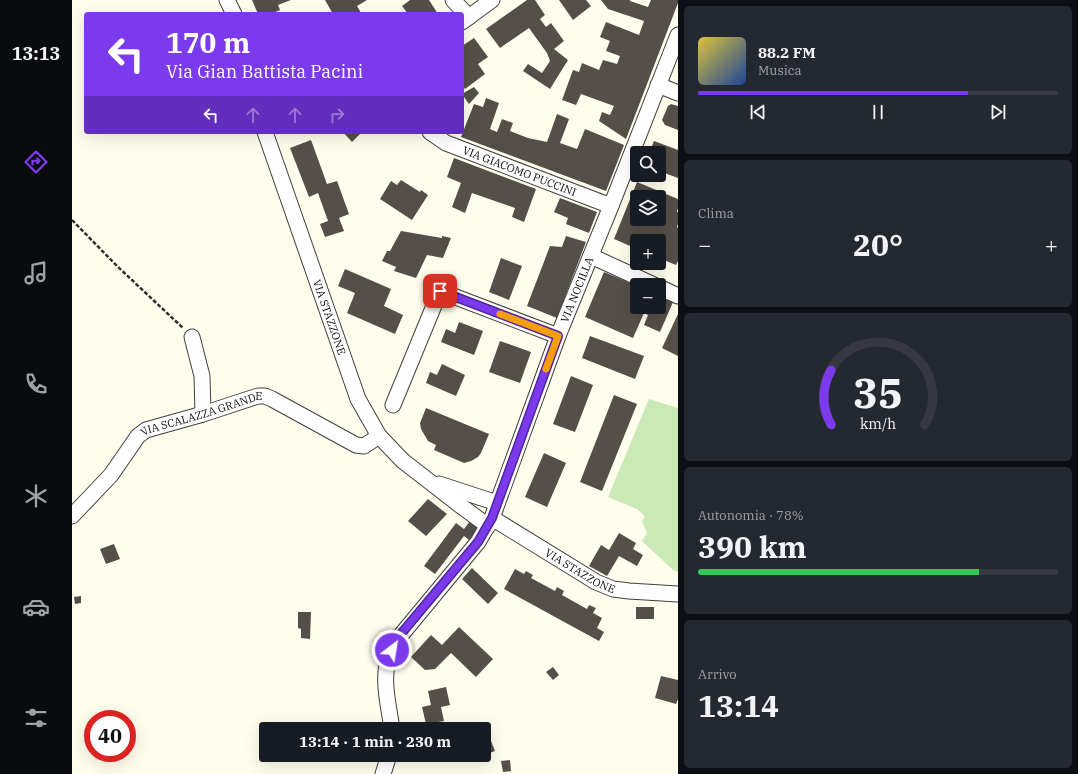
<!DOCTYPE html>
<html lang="it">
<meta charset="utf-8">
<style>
:root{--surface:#171b24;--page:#242831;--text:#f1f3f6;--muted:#9ea1a6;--line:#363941;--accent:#7c3aed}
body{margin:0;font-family:"IBM Plex Serif",serif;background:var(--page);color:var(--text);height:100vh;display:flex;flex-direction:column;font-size:15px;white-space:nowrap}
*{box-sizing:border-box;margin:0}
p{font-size:13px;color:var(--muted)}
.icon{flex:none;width:22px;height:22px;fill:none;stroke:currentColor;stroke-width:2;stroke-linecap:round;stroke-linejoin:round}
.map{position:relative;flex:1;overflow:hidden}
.panel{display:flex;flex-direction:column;gap:6px;padding:6px;background:#0d0f14;width:400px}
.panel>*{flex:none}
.top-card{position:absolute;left:12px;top:12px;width:380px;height:122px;border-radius:4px;box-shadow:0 4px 16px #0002;background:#7c3aed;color:#fff;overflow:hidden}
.controls{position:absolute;left:558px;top:146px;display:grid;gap:8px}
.controls a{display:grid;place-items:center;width:36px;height:36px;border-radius:4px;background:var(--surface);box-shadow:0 4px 16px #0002;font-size:20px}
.speed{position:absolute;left:12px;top:710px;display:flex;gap:8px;font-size:20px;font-weight:700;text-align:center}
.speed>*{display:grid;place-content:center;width:52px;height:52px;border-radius:50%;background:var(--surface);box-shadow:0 4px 16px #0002;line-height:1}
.speed .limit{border:6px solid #d22;background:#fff;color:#111}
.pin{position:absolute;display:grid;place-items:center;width:34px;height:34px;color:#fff;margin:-17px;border-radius:8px;box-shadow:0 2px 6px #0006}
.me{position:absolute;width:44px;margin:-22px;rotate:31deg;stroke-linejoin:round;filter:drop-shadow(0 0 3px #0008)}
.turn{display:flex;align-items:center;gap:14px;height:84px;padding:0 16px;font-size:18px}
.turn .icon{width:52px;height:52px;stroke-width:2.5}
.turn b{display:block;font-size:28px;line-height:34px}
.lanes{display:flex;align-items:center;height:38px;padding:0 16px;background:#0003;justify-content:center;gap:20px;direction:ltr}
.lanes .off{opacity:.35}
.big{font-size:30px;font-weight:700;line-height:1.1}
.panel .tile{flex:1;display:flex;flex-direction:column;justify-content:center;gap:6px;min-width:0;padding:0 14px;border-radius:6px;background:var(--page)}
.panel .dial{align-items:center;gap:0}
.dial svg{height:104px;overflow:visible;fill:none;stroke:var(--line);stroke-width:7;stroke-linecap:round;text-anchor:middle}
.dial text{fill:var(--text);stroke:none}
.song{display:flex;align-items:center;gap:12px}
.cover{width:48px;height:48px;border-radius:6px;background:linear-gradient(135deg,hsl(50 70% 55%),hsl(220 70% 35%))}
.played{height:4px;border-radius:2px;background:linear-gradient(90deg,var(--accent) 75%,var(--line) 75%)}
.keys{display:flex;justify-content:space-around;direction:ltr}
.heat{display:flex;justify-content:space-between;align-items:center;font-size:22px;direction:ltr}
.charge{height:6px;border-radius:3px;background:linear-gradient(90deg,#34c759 78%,var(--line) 0)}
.trip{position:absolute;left:187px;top:722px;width:232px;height:40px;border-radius:4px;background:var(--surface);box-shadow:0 4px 16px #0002;font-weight:700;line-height:40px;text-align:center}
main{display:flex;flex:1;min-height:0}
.tabs{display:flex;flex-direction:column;width:72px;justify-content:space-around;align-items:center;background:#090b0e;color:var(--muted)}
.tabs .icon{width:28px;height:28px}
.tabs .on{color:var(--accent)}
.tabs b{font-size:18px;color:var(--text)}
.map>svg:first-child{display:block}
.green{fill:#cbe9b6}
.building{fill:#554f49;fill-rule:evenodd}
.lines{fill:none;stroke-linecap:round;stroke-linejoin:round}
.minor-casing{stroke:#3f3f3f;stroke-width:17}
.path{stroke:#2e2e2e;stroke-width:2.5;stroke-dasharray:4 2;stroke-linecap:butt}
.minor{stroke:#fff;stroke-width:15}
.route-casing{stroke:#51269a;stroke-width:10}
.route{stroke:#7c3aed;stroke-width:7}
.slow{stroke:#f59e0b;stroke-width:7}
.labels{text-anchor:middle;stroke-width:4;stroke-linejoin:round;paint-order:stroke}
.street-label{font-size:11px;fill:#0c0c0c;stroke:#fff}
</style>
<main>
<nav class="tabs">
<b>13:13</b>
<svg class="icon on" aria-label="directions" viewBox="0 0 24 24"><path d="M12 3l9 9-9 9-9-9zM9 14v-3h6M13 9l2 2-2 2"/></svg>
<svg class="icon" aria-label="music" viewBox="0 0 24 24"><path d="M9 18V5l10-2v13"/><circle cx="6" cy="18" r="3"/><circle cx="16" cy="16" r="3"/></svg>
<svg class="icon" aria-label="phone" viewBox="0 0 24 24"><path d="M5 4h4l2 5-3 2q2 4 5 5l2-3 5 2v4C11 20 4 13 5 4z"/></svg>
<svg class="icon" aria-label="climate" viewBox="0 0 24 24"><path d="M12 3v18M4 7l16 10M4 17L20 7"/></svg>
<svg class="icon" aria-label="car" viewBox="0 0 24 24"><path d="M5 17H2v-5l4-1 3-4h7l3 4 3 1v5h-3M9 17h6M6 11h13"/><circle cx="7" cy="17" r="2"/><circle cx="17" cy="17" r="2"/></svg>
<svg class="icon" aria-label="filters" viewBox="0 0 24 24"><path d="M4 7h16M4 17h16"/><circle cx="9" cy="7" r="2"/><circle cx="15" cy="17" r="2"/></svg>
</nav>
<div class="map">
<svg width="606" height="774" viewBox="0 0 606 774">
<rect width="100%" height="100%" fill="#fffdec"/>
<!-- green -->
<path class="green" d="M 577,399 L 606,408 L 606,572 L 601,570 L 570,541 L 575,533 L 570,521 L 573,516 L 565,509 L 536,497 Z"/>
<!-- building -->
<g class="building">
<path d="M 180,0 L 219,0 L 206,5 L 208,10 L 199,14 L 186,14 Z"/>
<path d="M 253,0 L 295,0 L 285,6 L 289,13 L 288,14 L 261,14 Z"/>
<path d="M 338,0 L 357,0 L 366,14 L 336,14 L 330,6 Z"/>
<path d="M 455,0 L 463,0 L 473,15 L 468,19 L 474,27 L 479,23 L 492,41 L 482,49 L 496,60 L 478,89 L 451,71 L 456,64 L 470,73 L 478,61 L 475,53 L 457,28 L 428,48 L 414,29 Z"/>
<path d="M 487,0 L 514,0 L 519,6 L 501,20 Z"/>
<path d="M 529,0 L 558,0 L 558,1 L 576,7 L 579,0 L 606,0 L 606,3 L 554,139 L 527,121 L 530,112 L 538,115 L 542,106 L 509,94 L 504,105 L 490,100 L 501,70 L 507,72 L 510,63 L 527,70 L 531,60 L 545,64 L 548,56 L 534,51 L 538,41 L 528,37 L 534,22 L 567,35 L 572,21 L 536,9 Z"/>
<path d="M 402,38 L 416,57 L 406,64 L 413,74 L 393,89 L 390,85 L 390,46 Z"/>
<path d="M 402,87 L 407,93 L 397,104 L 390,94 Z"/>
<path d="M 414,98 L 427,103 L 418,129 L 425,132 L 430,119 L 441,123 L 438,131 L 456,138 L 475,142 L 485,114 L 497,119 L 488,143 L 505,149 L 513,129 L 552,145 L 534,191 L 389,137 L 402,104 L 411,107 Z"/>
<path d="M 599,104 L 606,106 L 606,130 L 593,125 L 590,120 L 596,106 Z"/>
<path d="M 271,132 L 290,132 L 280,142 Z"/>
<path d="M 239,140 L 255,184 L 265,181 L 277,214 L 267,218 L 272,231 L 253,237 L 248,224 L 256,221 L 246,193 L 237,197 L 218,148 Z"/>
<path d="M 582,141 L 606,150 L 606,178 L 587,171 L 587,153 L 577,153 Z"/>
<path d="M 382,158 L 464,189 L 452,222 L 440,217 L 443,208 L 400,193 L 393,213 L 380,207 L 389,183 L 375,177 Z"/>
<path d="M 329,180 L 348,192 L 349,190 L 356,195 L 340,220 L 308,199 L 319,181 L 325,185 Z"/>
<path d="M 565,182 L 606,199 L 606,208 L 605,212 L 606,212 L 606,224 L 605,227 L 606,228 L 606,261 L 604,265 L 587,258 L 587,241 L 565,241 L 565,249 L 542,239 ZM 565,197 L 587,197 L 587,219 L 565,219 Z"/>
<path d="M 488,198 L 525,212 L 517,233 L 494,224 L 496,218 L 482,212 Z"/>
<path d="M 329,231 L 370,238 L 370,236 L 379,238 L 371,258 L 355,255 L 344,278 L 322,271 L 324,267 L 310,261 L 315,251 L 318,251 Z"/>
<path d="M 494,236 L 514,242 L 485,318 L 455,306 L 478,246 L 490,247 Z"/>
<path d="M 429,258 L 450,266 L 437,300 L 417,292 Z"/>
<path d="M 273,269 L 319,289 L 312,306 L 331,315 L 323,334 L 275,313 L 283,293 L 266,286 Z"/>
<path d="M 532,272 L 565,286 L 565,307 L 587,307 L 587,296 L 601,302 L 588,332 L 572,325 L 576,315 L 572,313 L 561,338 L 513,317 Z"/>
<path d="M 606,314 L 606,356 L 590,348 Z"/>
<path d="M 387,322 L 411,331 L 402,355 L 369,342 L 374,329 L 383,333 Z"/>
<path d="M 518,336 L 572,356 L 563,379 L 510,358 Z"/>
<path d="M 428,341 L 459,352 L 448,383 L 417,372 Z"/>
<path d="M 370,364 L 393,375 L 384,396 L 354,383 L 358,372 L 365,375 Z"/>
<path d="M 499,376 L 521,385 L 503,432 L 481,424 Z"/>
<path d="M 542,395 L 565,404 L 530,491 L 508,482 Z"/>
<path d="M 354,408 L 417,434 L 409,453 L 406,457 L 399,461 L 392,463 L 362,450 L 364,445 L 356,441 L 349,429 L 348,423 Z"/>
<path d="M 472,453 L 494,463 L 475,507 L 453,497 Z"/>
<path d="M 356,499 L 375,514 L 354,536 L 336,521 Z"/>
<path d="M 398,521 L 407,527 L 397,540 L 392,536 L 363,574 L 352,566 L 384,523 L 392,529 Z"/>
<path d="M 547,533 L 564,543 L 561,549 L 571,555 L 565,566 L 547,556 L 535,576 L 517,566 L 529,545 L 537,550 Z"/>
<path d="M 42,544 L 48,559 L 34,564 L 28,549 Z"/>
<path d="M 400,568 L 426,593 L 416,604 L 390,579 Z"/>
<path d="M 443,569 L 452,574 L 454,571 L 461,575 L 459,578 L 483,591 L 485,587 L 492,591 L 490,595 L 515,609 L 517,605 L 524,608 L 521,613 L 530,618 L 525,628 L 532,632 L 527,641 L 432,589 Z"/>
<path d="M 9,596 L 9,603 L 3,604 L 2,597 Z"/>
<rect x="564" y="607" width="18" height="12"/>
<path d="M 226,612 L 239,612 L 238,639 L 229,638 L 229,629 L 226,628 Z"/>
<path d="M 387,627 L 421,659 L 404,677 L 379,653 L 363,669 L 353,670 L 339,657 L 359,635 L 370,645 Z"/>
<path d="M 481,667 L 487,675 L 481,680 L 474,672 Z"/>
<path d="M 589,676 L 606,680 L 606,699 L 604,704 L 583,698 Z"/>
<path d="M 374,687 L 378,705 L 369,707 L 372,721 L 354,724 L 350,707 L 359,705 L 356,691 Z"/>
<path d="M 414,728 L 423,751 L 412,755 L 412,729 Z"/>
<path d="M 392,755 L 411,755 L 394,761 Z"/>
<path d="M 438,760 L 439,771 L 431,772 L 429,761 Z"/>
</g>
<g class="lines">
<defs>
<g id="minor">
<path d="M 155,0 L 162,14"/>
<path d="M 381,0 L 397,17"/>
<path d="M 390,22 L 420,0"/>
<path d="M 586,85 L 606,93"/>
<path id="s1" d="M 193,132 L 286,399 L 307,436 L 331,461 L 389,506 L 416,526"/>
<path id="s2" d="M 358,132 L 374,143 L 539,206"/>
<path d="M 519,256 L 582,285"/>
<path d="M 587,287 L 606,296"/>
<path d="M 120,337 L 130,376 L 131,414"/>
<path d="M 321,405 L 368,291 L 486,336"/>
<path d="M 367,484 L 425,503"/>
<path id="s3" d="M 0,516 L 39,475 L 66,436 L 74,430 L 131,414 L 186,396 L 193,396 L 200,399 L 284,445 L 292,446 L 307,436"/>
<path id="s4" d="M 420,518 L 524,582 L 541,589 L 557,591 L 606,594"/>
<path id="s5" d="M 320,729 C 317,708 311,685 315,664 C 317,653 324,644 329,635 L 406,542 L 420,518 L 486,336 L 539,206 L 606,35"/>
<path d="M 311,774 L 317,755"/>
</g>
</defs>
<!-- minor casing -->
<use href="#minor" class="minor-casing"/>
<!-- path -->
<path class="path" d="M 0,220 L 45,266 L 111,328"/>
<!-- minor -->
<use href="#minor" class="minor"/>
</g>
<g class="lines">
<defs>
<path id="route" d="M 320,650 L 328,635 L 406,542 L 420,518 L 486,336 L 368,291"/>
</defs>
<!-- route casing -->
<use href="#route" class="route-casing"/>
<!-- route -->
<use href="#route" class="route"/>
<!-- slow -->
<path class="slow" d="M 428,314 L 486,336 L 474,369"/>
</g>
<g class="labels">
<!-- street labels -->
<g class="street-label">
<text dy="4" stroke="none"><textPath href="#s2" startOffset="98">VIA GIACOMO PUCCINI</textPath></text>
<text dy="4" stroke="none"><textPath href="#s5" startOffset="490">VIA NOCILLA</textPath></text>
<text dy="4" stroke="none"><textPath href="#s1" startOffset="196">VIA STAZZONE</textPath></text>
<text dy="4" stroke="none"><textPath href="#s3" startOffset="172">VIA SCALAZZA GRANDE</textPath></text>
<text dy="4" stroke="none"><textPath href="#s4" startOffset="103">VIA STAZZONE</textPath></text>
</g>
</g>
</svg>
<div class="controls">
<a><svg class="icon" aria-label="search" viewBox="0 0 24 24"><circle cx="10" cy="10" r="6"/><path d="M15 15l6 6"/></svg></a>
<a><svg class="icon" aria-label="layers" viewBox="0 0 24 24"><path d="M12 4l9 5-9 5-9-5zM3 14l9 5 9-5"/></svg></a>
<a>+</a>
<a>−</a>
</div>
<div class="speed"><div class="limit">40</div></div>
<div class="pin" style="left:368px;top:291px;background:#d93025"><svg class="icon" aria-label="arrive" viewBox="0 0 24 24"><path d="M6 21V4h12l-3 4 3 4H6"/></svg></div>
<svg class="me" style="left:320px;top:650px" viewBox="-20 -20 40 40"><circle r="17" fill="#7c3aed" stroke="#fff" stroke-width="3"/><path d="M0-11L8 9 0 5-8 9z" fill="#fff"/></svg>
<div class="trip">13:14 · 1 min · 230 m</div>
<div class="top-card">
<div class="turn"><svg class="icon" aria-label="left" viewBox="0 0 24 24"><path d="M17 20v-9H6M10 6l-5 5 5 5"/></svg><div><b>170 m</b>Via Gian Battista Pacini</div></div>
<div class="lanes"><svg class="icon" aria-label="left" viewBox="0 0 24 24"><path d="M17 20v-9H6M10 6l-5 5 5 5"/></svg><svg class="icon off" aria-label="ahead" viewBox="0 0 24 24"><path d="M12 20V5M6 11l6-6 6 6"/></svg><svg class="icon off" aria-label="ahead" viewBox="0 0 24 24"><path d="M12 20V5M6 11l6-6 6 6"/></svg><svg class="icon off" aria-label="right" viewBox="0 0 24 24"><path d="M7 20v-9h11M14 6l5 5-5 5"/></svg></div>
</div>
</div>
<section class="panel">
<div class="tile">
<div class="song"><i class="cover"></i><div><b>88.2 FM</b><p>Musica</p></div></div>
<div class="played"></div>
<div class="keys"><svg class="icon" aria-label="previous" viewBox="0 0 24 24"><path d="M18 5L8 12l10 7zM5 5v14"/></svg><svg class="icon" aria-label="pause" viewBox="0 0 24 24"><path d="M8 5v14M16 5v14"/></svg><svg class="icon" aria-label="next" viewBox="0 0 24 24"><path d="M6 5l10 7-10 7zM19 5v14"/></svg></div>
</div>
<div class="tile"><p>Clima</p>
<div class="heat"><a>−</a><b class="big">20°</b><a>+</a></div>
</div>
<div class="tile dial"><svg viewBox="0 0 100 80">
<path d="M14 69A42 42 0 1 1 86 69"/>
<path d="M14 69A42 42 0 0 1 14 27" stroke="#7c3aed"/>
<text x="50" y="56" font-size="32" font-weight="700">35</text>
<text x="50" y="72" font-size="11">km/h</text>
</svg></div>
<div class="tile"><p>Autonomia · 78%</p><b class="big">390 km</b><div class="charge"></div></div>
<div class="tile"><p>Arrivo</p><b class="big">13:14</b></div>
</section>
</main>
